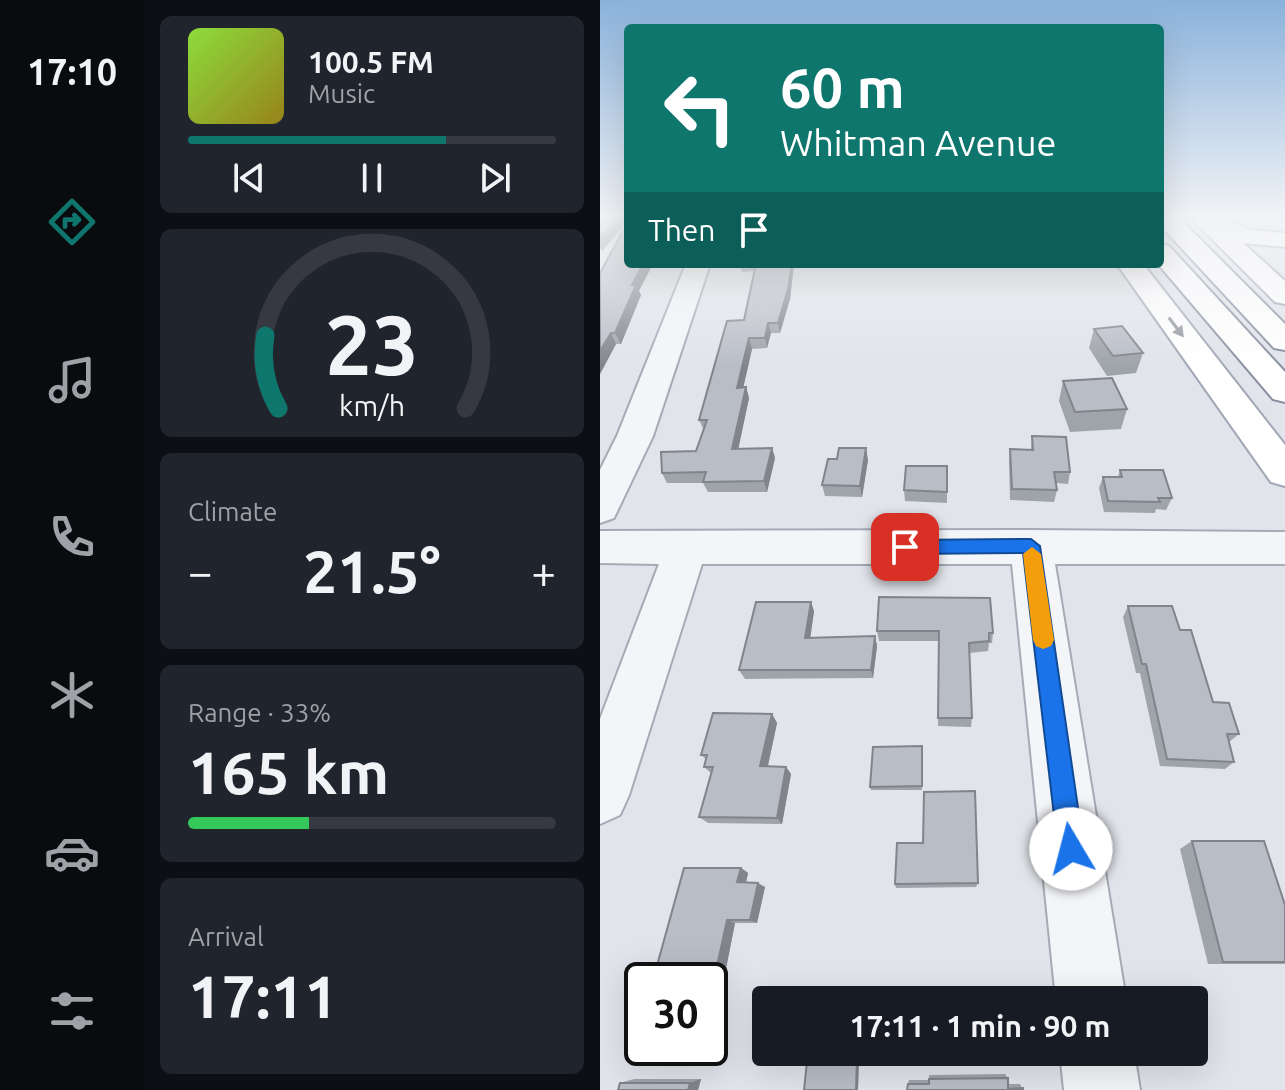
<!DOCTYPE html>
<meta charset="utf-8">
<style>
:root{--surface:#171b24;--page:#20242c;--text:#f1f3f6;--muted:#9ea1a6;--line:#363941;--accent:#0f766e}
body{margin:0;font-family:Ubuntu,sans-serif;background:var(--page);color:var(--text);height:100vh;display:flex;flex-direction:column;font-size:30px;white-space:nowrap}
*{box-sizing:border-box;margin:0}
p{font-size:26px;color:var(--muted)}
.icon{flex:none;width:44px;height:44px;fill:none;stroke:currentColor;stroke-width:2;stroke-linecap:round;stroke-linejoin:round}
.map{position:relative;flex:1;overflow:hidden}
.side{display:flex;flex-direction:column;gap:16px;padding:16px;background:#0d0f14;width:456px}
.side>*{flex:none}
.hud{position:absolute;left:24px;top:24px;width:540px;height:244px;border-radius:8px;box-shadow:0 8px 32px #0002;background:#0f766e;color:#fff;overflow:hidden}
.speed{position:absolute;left:24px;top:962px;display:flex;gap:16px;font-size:40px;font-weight:700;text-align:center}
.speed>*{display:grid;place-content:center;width:104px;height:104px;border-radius:50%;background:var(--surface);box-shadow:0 8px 32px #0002;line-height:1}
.speed .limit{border:4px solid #111;border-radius:12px;background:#fff;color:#111}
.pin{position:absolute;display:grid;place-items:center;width:68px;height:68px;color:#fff;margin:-34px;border-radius:16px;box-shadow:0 4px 12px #0006}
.me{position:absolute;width:88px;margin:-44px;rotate:352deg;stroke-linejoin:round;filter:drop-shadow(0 0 6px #0008)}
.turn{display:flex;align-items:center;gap:28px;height:168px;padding:0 24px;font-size:36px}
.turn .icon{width:104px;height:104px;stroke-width:2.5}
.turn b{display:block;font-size:56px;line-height:68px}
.then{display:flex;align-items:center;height:76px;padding:0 24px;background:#0003;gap:16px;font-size:30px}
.big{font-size:60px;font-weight:700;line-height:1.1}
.side .card{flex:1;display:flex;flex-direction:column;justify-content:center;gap:12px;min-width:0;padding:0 28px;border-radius:12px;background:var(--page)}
.side .dial{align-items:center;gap:0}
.dial svg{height:208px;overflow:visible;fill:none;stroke:var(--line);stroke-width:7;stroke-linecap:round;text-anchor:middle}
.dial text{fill:var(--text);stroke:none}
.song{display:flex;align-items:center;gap:24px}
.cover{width:96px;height:96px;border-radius:12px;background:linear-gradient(135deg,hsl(90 70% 55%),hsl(50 70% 35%))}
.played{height:8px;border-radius:4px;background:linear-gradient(90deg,var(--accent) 70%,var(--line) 70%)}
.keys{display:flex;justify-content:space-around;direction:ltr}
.heat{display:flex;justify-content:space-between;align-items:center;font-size:44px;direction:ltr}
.charge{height:12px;border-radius:6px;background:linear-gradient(90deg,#34c759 33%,var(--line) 0)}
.trip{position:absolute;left:152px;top:986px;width:456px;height:80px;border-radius:8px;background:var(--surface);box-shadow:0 8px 32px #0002;font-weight:700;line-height:80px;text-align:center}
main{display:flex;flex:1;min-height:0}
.menu{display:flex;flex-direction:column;width:144px;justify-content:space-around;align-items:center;background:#090b0e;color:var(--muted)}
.menu .icon{width:56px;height:56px}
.menu .active{color:var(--accent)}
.menu b{font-size:36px;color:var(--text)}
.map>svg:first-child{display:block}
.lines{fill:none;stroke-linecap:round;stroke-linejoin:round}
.minor-casing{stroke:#a6aab4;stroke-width:4}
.major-casing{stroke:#a1a7b5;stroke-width:4}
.highway-casing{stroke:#8990a0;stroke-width:4}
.minor{fill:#f4f5f8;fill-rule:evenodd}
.major{fill:#fff;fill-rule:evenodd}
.highway{fill:#fff;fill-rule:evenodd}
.wall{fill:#9fa3aa}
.shaded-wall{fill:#82848b}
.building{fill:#b9bdc6;stroke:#82848b;stroke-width:2}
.oneway{fill:#9498a0}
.route{fill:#1a73e8;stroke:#114b97;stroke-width:2}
.slow{fill:#f59e0b}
</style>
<main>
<nav class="menu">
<b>17:10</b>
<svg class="icon active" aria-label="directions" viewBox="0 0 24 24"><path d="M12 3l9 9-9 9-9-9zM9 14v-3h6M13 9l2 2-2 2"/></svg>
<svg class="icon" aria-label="music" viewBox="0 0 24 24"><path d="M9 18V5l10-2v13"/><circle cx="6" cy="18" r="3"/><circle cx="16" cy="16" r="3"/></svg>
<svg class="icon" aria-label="phone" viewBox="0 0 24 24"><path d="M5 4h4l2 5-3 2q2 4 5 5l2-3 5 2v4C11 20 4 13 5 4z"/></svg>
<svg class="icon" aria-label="climate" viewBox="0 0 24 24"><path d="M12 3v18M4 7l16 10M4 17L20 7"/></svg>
<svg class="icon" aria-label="car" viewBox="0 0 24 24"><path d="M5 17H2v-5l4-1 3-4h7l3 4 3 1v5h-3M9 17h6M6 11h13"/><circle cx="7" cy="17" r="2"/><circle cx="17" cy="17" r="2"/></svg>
<svg class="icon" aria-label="filters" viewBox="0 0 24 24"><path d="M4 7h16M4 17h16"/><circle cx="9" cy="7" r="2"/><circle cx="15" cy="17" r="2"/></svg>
</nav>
<section class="side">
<div class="card">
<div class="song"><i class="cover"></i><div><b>100.5 FM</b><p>Music</p></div></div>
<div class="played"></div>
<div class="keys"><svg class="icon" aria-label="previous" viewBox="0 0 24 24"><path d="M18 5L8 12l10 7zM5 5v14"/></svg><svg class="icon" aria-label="pause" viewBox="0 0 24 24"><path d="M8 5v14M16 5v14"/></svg><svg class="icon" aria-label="next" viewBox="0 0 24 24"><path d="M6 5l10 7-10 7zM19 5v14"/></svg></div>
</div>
<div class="card dial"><svg viewBox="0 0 100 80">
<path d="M14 69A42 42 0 1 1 86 69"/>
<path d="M14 69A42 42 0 0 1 9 41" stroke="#0f766e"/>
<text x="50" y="56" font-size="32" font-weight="700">23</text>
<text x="50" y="72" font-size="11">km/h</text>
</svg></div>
<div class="card"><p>Climate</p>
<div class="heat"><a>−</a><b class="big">21.5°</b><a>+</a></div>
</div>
<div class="card"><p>Range · 33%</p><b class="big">165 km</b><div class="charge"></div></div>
<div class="card"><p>Arrival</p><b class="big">17:11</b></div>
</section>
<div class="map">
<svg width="685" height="1090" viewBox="0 0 685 1090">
<rect width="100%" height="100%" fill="#e1e4ea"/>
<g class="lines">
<defs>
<g id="minor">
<path d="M 86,264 L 110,264 L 53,436 L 14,518 L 0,523 L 0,470 L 17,436 Z"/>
<path d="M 431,530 L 685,532 L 685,564 L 455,564 L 526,1000 L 456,1000 L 412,564 L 102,564 L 29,795 L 20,815 L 0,824 L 0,719 L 59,564 L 0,563 L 0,531 Z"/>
<path d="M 460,1052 L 534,1052 L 540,1090 L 464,1090 Z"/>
</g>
<g id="major">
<path d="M 588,215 L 612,215 L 652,230 L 685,233 L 685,247 L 643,243 L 685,281 L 685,304 L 675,302 Z"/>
<path d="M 517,264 L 543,264 L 685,445 L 685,486 L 671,482 Z"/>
</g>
<g id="highway">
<path d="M 560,215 L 576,215 L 685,324 L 685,350 L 674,348 L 560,225 Z"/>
<path d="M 560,244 L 569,246 L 685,372 L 685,402 L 673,399 L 558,264 Z"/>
</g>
</defs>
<!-- minor casing -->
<use href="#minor" class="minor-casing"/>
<!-- major casing -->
<use href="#major" class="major-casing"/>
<!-- highway casing -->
<use href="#highway" class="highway-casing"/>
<!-- minor -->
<use href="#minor" class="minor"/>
<!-- major -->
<use href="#major" class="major"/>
<!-- highway -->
<use href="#highway" class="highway"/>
</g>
<!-- wall -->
<g class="wall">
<path d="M 28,222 L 39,291 L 41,295 L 21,344 L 16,344 L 0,374 Z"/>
<path d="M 140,264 L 194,264 L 190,299 L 180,333 L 171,333 L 167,348 L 152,349 L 143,387 L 146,387 L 149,398 L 138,449 L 172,448 L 175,458 L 167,492 L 108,492 L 103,483 L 67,483 L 62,473 L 96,451 L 104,430 L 99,420 L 144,320 L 155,271 L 142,272 Z"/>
<path d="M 494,329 L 543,353 L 536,373 L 507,376 L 489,348 Z"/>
<path d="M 463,381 L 527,409 L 521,429 L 470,432 L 459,401 Z"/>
<path d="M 432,436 L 470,472 L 468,484 L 456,483 L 457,490 L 454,502 L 410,500 L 409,461 L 410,449 L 431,450 Z"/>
<path d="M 268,460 L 262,497 L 225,496 L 222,485 Z"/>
<path d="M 347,466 L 347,503 L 305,501 L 304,490 Z"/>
<path d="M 520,470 L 572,498 L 566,510 L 556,509 L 555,513 L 504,512 L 499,488 L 503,477 L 518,477 Z"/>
<path d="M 279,597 L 393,633 L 392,643 L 389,643 L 388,651 L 369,653 L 372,718 L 371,727 L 338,726 L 339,641 L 279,641 L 277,631 Z"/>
<path d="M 528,606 L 580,630 L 613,702 L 639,734 L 629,742 L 634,762 L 625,769 L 560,766 L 540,673 L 536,673 L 523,617 Z"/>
<path d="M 214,611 L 210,638 L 275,636 L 277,646 L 273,678 L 145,679 L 139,670 Z"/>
<path d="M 172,714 L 177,723 L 168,766 L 186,767 L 191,774 L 182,824 L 108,823 L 99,817 L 111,773 L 104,767 L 106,759 L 101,755 Z"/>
<path d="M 322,746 L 322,790 L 271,790 L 270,787 Z"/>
<path d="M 592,841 L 685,905 L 685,964 L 608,964 L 580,849 Z"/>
<path d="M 141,868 L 148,873 L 146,883 L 165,887 L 157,923 L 135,923 L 122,989 L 110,989 Z"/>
<path d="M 378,883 L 376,887 L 296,888 L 295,884 Z"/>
<path d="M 259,1057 L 258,1090 L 207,1062 L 210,1061 Z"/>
<path d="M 405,1074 L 408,1078 L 408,1084 L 420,1084 L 423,1090 L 308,1084 L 309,1080 L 329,1080 L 329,1075 Z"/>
<path d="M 34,1079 L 101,1079 L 98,1090 L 18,1090 L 20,1083 Z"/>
</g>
<!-- shaded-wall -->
<g class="shaded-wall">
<path d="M 21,215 L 23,215 L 26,223 L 2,251 L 0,247 L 0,238 Z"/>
<path d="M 43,264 L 53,264 L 39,291 L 41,295 L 21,344 L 15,333 L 32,285 Z"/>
<path d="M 192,264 L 194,264 L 190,299 L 180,333 L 178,323 Z"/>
<path d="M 168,323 L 171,333 L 167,348 L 165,338 Z"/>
<path d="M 11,333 L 16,344 L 0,374 L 0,351 Z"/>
<path d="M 149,338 L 152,349 L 141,398 L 137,388 Z"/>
<path d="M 146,387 L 149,398 L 136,460 L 132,449 Z"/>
<path d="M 172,448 L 175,458 L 167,492 L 164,481 Z"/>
<path d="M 266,448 L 268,460 L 262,497 L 260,486 Z"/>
<path d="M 211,602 L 214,611 L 209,647 L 205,638 Z"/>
<path d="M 275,636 L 277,646 L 273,678 L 271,670 Z"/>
<path d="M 172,714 L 177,723 L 166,774 L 160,766 Z"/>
<path d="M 186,767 L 191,774 L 182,824 L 177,818 Z"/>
<path d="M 141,868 L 148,873 L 145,886 L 137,882 Z"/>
<path d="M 158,883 L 165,887 L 157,923 L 150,920 Z"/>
<path d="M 127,920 L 135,923 L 122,989 L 112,989 Z"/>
<path d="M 259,1057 L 258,1090 L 256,1090 L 257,1058 Z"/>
<path d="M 101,1079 L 98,1090 L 88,1090 L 90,1083 Z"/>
</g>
<!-- building -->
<g class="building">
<path d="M 0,215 L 21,215 L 0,238 Z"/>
<path d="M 28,222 L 28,264 L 43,264 L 32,285 L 36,285 L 15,333 L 11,333 L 0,351 L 0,273 Z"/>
<path d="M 156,264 L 192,264 L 188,289 L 178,323 L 168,323 L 165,338 L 149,338 L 137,388 L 146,387 L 132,449 L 172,448 L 164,481 L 103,482 L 106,472 L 62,473 L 61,452 L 96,451 L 107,420 L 99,420 L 127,321 L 144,320 Z"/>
<path d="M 522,326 L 543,353 L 513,356 L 494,329 Z"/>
<path d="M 512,378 L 527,409 L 475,412 L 463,381 Z"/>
<path d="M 432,436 L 466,437 L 470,472 L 454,472 L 457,490 L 412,489 L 410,449 L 433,450 Z"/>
<path d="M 239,448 L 266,448 L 260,486 L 222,485 L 228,459 L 237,459 Z"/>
<path d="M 306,466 L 347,466 L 347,492 L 304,490 Z"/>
<path d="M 520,470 L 563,470 L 572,498 L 558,498 L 560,502 L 508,501 L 503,477 L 522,477 Z"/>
<path d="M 279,597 L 390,598 L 393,633 L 389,633 L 389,641 L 369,643 L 372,718 L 338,718 L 339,631 L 277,631 Z"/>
<path d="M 156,602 L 211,602 L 205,638 L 275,636 L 271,670 L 139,670 Z"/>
<path d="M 528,606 L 572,606 L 580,630 L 591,630 L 613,702 L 629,703 L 639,734 L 627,734 L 634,762 L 567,759 L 546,664 L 542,664 Z"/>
<path d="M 113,713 L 172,714 L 160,766 L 186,767 L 177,818 L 99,817 L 113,767 L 104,767 L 107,755 L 101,755 Z"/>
<path d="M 322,746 L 322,786 L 270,787 L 273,747 Z"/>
<path d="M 375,791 L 378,883 L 295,884 L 297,843 L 323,843 L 324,792 Z"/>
<path d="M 592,841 L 664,841 L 685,905 L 685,962 L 623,962 Z"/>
<path d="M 84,868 L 141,868 L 137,882 L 158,883 L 150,920 L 127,920 L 112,989 L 110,989 L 110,980 L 53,980 Z"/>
<path d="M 257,1058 L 256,1090 L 204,1090 L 207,1062 Z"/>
<path d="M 408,1078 L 408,1089 L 423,1088 L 423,1090 L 307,1090 L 308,1084 L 329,1084 L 329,1079 Z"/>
<path d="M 20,1083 L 90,1083 L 88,1090 L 18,1090 Z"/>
</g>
<!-- one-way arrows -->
<defs><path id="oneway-solid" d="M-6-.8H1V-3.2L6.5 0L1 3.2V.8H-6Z" transform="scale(2)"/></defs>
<use class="oneway" href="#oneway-solid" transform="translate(576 327) rotate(53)"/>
<!-- sky -->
<linearGradient id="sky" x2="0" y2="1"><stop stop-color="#8ab2db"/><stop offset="0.59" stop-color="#f2f3f6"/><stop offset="1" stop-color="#f2f3f6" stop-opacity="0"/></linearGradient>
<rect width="685" height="367" fill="url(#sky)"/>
<!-- route -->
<path class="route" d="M 431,539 L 440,546 L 484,849 L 480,858 L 471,862 L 461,858 L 458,849 L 423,553 L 305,554 L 296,547 L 305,540 Z"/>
<!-- slow -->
<path class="slow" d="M 432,547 L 441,554 L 454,640 L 451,646 L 443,649 L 436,646 L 433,640 L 423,554 Z"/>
</svg>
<div class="speed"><div class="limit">30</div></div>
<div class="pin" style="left:305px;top:547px;background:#d93025"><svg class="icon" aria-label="arrive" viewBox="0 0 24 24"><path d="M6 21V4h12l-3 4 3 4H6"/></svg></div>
<svg class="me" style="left:471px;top:849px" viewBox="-20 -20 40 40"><circle r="19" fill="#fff"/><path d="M0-13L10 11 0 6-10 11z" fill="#1a73e8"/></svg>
<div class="trip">17:11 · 1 min · 90 m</div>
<div class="hud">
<div class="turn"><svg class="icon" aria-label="left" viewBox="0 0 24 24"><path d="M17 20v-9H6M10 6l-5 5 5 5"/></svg><div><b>60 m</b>Whitman Avenue</div></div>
<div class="then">Then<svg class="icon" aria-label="arrive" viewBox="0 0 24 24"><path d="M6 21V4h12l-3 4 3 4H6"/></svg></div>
</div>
</div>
</main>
